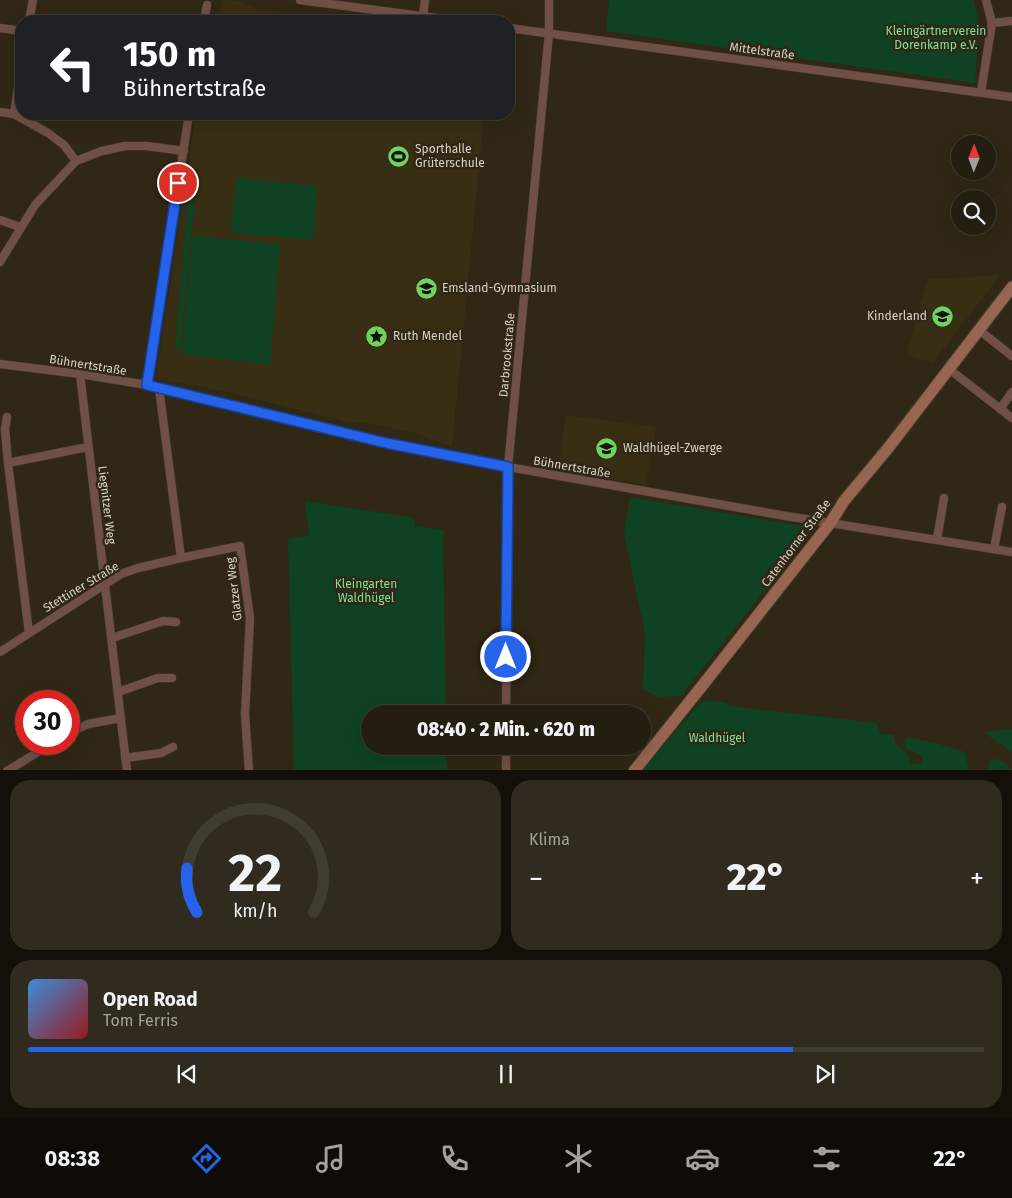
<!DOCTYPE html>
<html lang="de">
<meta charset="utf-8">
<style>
:root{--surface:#241e10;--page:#302b1e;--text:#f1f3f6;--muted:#a3a29f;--line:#413c30;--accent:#2563eb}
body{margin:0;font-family:"Fira Sans",sans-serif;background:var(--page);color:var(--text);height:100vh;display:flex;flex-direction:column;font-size:19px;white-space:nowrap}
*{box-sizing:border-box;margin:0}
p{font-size:16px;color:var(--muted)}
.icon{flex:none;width:28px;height:28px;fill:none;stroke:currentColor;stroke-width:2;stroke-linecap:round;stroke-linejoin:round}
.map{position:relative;height:770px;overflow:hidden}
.details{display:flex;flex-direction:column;gap:10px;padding:10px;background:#141009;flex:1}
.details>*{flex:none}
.banner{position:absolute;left:15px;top:15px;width:500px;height:105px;border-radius:20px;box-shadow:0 5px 20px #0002,0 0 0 1px var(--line);background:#202124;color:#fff;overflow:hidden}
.needle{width:32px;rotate:1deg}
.fabs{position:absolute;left:951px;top:135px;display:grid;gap:10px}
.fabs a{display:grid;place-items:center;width:45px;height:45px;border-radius:50%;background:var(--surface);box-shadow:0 5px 20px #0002,0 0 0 1px var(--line);font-size:25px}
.speed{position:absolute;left:15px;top:690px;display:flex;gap:10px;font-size:25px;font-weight:700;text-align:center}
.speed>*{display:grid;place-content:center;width:65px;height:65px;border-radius:50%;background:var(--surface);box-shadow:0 5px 20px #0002,0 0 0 1px var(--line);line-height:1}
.speed .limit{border:8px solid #d22;background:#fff;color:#111}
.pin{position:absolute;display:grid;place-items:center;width:42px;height:42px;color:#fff;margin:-21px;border:2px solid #fff;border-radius:50%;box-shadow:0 1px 5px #0007}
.me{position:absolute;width:55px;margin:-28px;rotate:0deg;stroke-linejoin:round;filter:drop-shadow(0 0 4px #0008)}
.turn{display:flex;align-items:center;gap:18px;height:105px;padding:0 25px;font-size:22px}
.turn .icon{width:65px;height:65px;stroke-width:2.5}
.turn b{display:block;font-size:35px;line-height:42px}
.big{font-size:38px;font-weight:800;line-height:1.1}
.details .card{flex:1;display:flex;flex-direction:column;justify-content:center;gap:8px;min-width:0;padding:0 18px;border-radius:20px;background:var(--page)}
.details .dial{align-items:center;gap:0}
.dial svg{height:130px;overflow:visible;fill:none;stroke:var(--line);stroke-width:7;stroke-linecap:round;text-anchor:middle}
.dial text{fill:var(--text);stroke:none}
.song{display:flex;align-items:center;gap:15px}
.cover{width:60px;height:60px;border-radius:8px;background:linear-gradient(135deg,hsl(210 70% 55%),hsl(0 70% 35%))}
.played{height:5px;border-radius:2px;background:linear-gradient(90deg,var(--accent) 80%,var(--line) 80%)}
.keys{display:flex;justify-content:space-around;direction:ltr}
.heat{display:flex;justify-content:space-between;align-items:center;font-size:28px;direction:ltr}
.details .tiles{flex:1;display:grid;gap:10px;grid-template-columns:1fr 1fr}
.card:last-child{grid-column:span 2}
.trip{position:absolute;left:361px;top:705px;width:290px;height:50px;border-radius:25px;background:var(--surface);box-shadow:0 5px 20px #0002,0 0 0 1px var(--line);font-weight:800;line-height:50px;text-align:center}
.menu{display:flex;height:80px;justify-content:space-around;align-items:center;background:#0e0c06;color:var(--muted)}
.menu .icon{width:35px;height:35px}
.menu .active{color:var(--accent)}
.menu b{font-size:22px;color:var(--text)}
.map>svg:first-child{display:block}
.built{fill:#382e13}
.green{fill:#0f4223}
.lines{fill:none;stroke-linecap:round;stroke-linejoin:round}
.street-casing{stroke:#4b4331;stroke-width:9}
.secondary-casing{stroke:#4b4331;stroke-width:13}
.street{stroke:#705044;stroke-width:8}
.secondary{stroke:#976552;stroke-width:11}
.route-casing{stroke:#184099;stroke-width:12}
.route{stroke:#2563eb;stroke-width:9}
.labels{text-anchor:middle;stroke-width:5;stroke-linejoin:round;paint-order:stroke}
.park-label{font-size:12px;fill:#7ce19d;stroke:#302815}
.street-label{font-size:12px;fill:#d8d3c7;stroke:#302815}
.poi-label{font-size:12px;fill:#d8d3c7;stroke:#302815;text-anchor:start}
</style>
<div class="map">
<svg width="1012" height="771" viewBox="0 0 1012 771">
<rect width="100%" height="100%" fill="#302815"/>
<!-- built -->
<g class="built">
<path d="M 223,0 L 240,2 L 259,10 L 307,16 L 330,15 L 378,21 L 210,21 L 220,12 Z"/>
<path d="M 196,114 L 484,114 L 452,447 L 415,433 L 368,423 L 347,422 L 233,393 L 156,378 Z"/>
<path d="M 1000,275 L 933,363 L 906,354 L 928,279 Z"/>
<path d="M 566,415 L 656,427 L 646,485 L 558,469 Z"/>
</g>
<!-- green -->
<g class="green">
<path d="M 609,0 L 974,0 L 979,24 L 975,83 L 606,31 Z"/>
<path d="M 236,178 L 317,186 L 313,240 L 231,233 Z"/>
<path d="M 188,202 L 195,202 L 180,350 L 175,350 Z"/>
<path d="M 193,236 L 280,244 L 270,365 L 182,354 Z"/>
<path d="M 630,497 L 814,528 L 681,696 L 659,697 L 643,689 L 645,633 L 624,534 Z"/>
<path d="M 305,501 L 415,518 L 414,526 L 444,530 L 443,540 L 446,714 L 370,714 L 370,746 L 447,746 L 447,770 L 294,770 L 288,539 L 309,535 Z"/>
<path d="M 707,701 L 726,702 L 729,706 L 876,723 L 881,734 L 894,735 L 896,744 L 909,756 L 909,763 L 921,764 L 922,756 L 906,748 L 904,742 L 906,737 L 936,743 L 962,751 L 965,753 L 969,770 L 643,770 L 698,705 Z"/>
<path d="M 1012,729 L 1012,752 L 983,732 Z"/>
<path d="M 997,759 L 1007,764 L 1012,770 L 989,770 L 988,764 L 991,760 Z"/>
</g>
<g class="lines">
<defs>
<g id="street">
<path d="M 300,0 L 459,21"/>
<path d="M 423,17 L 425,0"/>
<path d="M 29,21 L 33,0"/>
<path d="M 204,21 L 207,5"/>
<path d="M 992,23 L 1012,21"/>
<path d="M 0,28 L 21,31"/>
<path d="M 509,28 L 1012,97"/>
<path d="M 981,92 L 992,23 L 986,0"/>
<path d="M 0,112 L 14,114 L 48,133 L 64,145 L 76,161"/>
<path d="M 14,114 L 21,69"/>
<path d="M 0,220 L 20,227"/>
<path d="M 0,262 L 35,205 L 76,161 L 102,151 L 125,146 L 147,146 L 184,151"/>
<path d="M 979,330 L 1012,356"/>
<path d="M 0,364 L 80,374 L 147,385 L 386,443 L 508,467 L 780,515 L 1012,552"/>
<path d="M 949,369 L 1012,418"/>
<path d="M 80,374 L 127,771"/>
<path d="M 147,385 L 189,114"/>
<path d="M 159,388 L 181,558 L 240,546 L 250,618 L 245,714 L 249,771"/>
<path d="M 1000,409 L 1012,392"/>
<path d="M 7,417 L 5,429 L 8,463"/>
<path d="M 937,539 L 944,498"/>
<path d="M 994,549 L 1002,507"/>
<path d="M 29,633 L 8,463 L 88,447"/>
<path d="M 112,638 L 163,621 L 176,622"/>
<path d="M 0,652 L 121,574 L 138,568 L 181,558"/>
<path d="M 118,692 L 158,678 L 172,678"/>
<path d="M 506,714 L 508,467 L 549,33 L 549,0"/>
<path d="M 69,733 L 88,724 L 121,718"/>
<path d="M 125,758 L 161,753 L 173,747"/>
<path d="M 7,771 L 51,744"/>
<path d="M 506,771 L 506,746"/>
</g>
<path id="secondary" d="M 634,771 L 702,686 L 831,522 L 844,501 L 889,447 L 1012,287"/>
</defs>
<!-- street casing -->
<use href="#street" class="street-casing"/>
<!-- secondary casing -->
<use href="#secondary" class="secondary-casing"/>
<!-- street -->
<use href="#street" class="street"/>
<!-- secondary -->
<use href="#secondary" class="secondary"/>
</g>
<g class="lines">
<defs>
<path id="route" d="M 178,183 L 147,385 L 386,443 L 508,467 L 506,657"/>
</defs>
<!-- route casing -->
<use href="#route" class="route-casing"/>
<!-- route -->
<use href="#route" class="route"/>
</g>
<!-- icons -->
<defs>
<symbol id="stadium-disc" viewBox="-11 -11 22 22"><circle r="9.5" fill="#70d35f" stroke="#302815"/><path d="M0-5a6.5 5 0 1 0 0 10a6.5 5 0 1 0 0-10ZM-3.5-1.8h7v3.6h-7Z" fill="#111"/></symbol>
<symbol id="school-disc" viewBox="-11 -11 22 22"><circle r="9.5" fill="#70d35f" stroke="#302815"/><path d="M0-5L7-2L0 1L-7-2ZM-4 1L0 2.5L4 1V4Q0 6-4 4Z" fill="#111"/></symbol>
<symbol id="sight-disc" viewBox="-11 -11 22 22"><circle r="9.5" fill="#70d35f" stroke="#302815"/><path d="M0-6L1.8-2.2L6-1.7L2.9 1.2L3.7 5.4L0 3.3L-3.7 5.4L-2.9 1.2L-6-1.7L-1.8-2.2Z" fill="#111"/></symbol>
</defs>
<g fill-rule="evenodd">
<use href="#stadium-disc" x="386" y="144" width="25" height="25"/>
<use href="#school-disc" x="414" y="276" width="25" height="25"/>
<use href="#school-disc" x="930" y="304" width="25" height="25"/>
<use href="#sight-disc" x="364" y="324" width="25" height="25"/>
<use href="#school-disc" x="594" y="436" width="25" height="25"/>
</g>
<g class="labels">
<!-- park labels -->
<g class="park-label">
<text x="936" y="35">Kleingärtnerverein<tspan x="936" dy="14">Dorenkamp e.V.</tspan></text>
<text x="366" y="588">Kleingarten<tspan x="366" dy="14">Waldhügel</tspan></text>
<text x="717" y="742">Waldhügel</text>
</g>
<!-- street labels -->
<g class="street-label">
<text transform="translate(762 51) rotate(8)" y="4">Mittelstraße</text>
<text transform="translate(507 355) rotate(-85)" y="4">Darbrookstraße</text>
<text transform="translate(88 365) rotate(9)" y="4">Bühnertstraße</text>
<text transform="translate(572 467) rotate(10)" y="4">Bühnertstraße</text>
<text transform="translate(107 505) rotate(83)" y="4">Liegnitzer Weg</text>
<text transform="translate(796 543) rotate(-53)" y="4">Catenhorner Straße</text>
<text transform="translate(81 587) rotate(-31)" y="4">Stettiner Straße</text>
<text transform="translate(234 589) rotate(-97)" y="4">Glatzer Weg</text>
</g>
<!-- poi labels -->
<g class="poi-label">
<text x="415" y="153">Sporthalle<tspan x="415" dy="14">Grüterschule</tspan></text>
<text x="442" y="292">Emsland-Gymnasium</text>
<text x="927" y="320" text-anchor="end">Kinderland</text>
<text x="393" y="340">Ruth Mendel</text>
<text x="623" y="452">Waldhügel-Zwerge</text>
</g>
</g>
</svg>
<div class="fabs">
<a><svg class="needle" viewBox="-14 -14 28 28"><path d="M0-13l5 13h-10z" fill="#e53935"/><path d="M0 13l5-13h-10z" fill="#a3a29f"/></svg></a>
<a><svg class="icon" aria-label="search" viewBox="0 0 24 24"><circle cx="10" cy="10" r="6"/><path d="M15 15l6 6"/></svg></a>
</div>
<div class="speed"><div class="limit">30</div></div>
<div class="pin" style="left:178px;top:183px;background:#d93025"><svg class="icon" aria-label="arrive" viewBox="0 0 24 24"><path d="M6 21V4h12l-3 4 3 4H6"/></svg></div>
<svg class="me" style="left:506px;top:657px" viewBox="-20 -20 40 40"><circle r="17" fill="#2563eb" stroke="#fff" stroke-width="3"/><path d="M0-11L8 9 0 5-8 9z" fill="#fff"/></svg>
<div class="trip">08:40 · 2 Min. · 620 m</div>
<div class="banner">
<div class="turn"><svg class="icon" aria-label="left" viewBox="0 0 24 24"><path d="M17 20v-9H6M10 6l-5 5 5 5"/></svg><div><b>150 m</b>Bühnertstraße</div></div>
</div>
</div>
<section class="details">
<div class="tiles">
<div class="card dial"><svg viewBox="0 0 100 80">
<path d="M14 69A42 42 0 1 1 86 69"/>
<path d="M14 69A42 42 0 0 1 8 42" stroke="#2563eb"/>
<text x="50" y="56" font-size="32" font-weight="700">22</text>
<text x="50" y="72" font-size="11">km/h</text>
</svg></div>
<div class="card"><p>Klima</p>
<div class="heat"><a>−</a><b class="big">22°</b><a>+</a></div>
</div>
<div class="card">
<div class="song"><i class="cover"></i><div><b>Open Road</b><p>Tom Ferris</p></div></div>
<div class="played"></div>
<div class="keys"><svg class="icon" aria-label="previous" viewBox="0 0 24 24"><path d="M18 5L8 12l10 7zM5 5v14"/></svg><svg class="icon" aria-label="pause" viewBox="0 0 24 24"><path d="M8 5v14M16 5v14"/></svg><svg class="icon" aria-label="next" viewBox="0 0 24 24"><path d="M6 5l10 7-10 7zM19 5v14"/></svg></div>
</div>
</div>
</section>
<nav class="menu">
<b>08:38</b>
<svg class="icon active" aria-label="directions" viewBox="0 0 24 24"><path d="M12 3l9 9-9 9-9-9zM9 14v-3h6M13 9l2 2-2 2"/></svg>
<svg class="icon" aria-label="music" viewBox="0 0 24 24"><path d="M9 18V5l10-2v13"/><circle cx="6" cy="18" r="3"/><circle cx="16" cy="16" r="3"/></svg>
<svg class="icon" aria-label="phone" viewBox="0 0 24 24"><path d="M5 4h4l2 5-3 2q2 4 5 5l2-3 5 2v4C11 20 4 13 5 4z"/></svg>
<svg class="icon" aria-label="climate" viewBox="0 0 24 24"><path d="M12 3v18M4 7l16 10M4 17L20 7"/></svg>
<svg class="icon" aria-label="car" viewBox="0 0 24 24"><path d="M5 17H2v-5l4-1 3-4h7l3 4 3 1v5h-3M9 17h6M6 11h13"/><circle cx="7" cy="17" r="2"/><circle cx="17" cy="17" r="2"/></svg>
<svg class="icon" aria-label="filters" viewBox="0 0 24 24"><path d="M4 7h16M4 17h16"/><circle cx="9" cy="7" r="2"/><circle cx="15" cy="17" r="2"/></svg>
<b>22°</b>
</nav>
